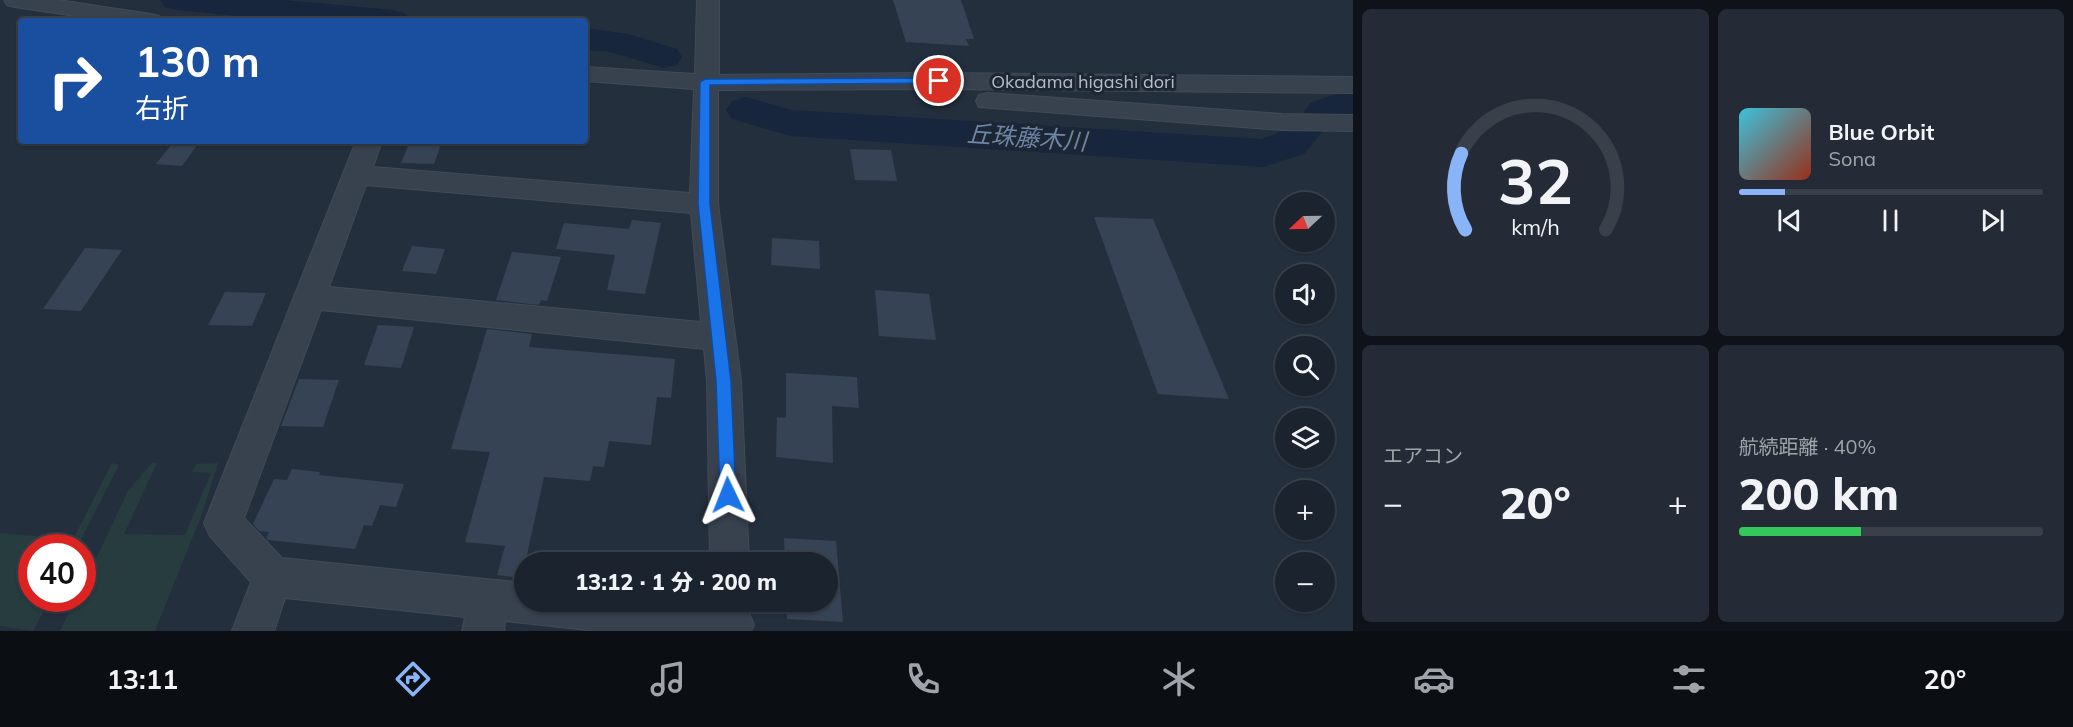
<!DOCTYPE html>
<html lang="ja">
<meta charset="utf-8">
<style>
:root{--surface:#1b232e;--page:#242b36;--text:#f1f3f6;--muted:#a0a4aa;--line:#39404a;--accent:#8ab4f8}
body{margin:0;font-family:Mulish,"Noto Sans JP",sans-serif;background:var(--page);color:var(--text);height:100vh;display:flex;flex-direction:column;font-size:22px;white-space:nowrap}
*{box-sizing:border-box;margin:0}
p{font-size:20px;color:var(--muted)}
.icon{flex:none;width:33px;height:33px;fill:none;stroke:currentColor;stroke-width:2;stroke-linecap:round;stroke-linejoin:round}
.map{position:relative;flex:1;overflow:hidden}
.panel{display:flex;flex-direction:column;gap:9px;padding:9px;background:#0f1319;width:720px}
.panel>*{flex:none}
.guide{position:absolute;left:18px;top:18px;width:570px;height:126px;border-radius:6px;box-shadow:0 2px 4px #0004,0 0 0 2px var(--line);background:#1a4fa0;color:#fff;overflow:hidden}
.needle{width:39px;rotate:248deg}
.tools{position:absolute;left:1275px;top:192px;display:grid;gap:12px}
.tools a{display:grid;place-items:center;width:60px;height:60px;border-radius:50%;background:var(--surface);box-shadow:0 2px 4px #0004,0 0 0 2px var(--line);font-size:30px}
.speed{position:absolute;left:18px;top:534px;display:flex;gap:12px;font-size:30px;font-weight:700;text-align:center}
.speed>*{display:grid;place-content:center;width:78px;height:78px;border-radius:50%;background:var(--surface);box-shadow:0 2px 4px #0004,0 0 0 2px var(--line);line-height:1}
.speed .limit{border:9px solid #d22;background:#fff;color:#111}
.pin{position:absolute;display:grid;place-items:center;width:51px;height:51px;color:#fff;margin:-26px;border:3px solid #fff;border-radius:50%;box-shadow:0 2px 6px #0007}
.me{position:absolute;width:66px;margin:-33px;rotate:358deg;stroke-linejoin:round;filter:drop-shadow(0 0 4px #0008)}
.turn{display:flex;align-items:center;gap:21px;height:126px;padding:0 18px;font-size:27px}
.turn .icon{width:78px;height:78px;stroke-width:2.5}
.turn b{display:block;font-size:42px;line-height:51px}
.big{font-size:45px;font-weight:800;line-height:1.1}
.panel .card{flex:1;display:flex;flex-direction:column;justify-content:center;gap:9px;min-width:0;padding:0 21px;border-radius:9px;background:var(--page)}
.panel .dial{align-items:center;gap:0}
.dial svg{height:156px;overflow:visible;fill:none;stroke:var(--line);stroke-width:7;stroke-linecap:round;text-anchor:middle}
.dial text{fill:var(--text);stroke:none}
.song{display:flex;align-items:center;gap:18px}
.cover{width:72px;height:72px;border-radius:9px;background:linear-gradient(135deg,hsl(190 70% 55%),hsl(10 70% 35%))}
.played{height:6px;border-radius:3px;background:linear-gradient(90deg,var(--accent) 15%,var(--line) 15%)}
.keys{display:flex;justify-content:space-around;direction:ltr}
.heat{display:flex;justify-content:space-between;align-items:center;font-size:33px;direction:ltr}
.charge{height:9px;border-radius:4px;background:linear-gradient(90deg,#34c759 40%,var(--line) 0)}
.panel .tiles{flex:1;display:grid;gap:9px;grid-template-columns:repeat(2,1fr)}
.trip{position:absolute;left:514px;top:552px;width:324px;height:60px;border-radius:30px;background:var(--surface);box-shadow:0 2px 4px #0004,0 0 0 2px var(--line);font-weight:800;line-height:60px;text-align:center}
.tabs{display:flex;height:96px;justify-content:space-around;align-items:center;background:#0b0e12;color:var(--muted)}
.tabs .icon{width:42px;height:42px}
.tabs .current{color:var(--accent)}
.tabs b{font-size:27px;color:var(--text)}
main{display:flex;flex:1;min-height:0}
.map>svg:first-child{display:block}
.green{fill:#263c3f}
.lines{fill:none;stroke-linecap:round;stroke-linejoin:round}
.river{fill:#17263c;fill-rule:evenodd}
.building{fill:#364354}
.minor-casing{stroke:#414a57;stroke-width:2}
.minor{fill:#38414e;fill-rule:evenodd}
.route{fill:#1a73e8;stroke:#114b97;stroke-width:1.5}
.labels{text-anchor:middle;stroke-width:6;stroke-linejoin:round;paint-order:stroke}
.far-street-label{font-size:18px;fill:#b4bcc9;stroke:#1d2633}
.water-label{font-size:24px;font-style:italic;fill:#6d86a8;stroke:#1d2633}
</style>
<main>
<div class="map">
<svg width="1353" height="631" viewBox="0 0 1353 631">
<rect width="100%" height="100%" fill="#242f3e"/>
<!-- green -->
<g class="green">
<path d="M 112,463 L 119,465 L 77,547 L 32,548 L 32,598 L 50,599 L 33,631 L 0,626 L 0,533 L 73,539 Z"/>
<path d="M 152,463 L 157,463 L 124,534 L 185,535 L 211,473 L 192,472 L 196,464 L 218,463 L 202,514 L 155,631 L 60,631 L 76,599 L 82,598 L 83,586 L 128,491 Z"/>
</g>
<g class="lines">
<!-- river -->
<g class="river">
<path d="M 160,0 L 284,0 L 394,10 L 406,14 L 412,21 L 287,21 L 177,10 L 165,7 Z"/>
<path d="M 585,28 L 628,34 L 677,49 L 682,57 L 677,65 L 664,68 L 611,52 L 585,50 Z"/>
<path d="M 1342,92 L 1353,92 L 1353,118 L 1324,125 L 1318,123 L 1323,131 L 1304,154 L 1263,167 L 791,136 L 732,119 L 726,110 L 732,101 L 746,97 L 792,110 L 1261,139 C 1265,137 1271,136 1275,134 C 1287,127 1293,115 1309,119 L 1304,112 L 1310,103 Z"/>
</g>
</g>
<!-- building -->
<g class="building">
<path d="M 893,0 L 961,0 L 974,39 L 966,39 L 969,46 L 906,42 Z"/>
<path d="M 174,141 L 200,141 L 182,166 L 156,164 Z"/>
<path d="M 410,141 L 442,141 L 434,164 L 401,163 Z"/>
<path d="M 850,149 L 891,150 L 897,181 L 855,180 Z"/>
<path d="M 1094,217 L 1153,219 L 1229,399 L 1158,394 Z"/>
<path d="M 632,220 L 661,223 L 645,294 L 607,290 L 615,255 L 556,249 L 564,223 L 629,229 Z"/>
<path d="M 772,238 L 819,241 L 820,269 L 771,265 Z"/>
<path d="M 412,246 L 445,249 L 436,274 L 402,271 Z"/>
<path d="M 85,248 L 122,250 L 81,311 L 43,309 Z"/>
<path d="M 512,252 L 561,257 L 547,301 L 541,300 L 539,305 L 496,300 Z"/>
<path d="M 875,290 L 929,294 L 936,340 L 879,336 Z"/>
<path d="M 225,292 L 266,293 L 252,326 L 208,325 Z"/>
<path d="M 378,325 L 414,327 L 401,368 L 364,365 Z"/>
<path d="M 487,329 L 532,334 L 529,347 L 675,359 L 671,398 L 657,397 L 651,445 L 609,441 L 604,467 L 593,466 L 590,481 L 544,477 L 522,578 L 497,575 L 505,546 L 465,542 L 490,452 L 451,449 Z"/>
<path d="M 786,373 L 857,377 L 859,408 L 832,406 L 833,463 L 776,457 L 777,417 L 786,418 Z"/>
<path d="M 299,379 L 339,380 L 323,427 L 281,426 Z"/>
<path d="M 292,469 L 320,472 L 319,475 L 404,484 L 396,507 L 380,505 L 372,526 L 364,525 L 355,549 L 268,540 L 266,538 L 269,532 L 259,531 L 253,524 L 274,479 L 287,480 Z"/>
<path d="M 784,538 L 836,541 L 843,622 L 787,619 L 786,602 L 828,602 L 828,562 L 785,562 Z"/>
</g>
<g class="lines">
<defs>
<g id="minor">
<path d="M 4,0 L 58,0 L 151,14 L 159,16 L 162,21 L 108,21 L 15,7 L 7,5 Z"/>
<path d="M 697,0 L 719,0 L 719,75 L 938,73 L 1353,77 L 1353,93 L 938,89 L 718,90 L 718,204 L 741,381 L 749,562 L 710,562 L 707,381 L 704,349 L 321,310 L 244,518 L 282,558 L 525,583 L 525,602 L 704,602 L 733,604 L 748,610 L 754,625 L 751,631 L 596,631 L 505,621 L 504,631 L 462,631 L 465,617 L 285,598 L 274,631 L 232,631 L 251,582 L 210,536 L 204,523 L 356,141 L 382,141 L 373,167 L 690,193 L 694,89 L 585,81 L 585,67 L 695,74 ZM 366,185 L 691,213 L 701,322 L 329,287 Z"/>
<path d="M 988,93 L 1282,114 L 1353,115 L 1353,131 L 1282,130 L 979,107 L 976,101 L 979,95 Z"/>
</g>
</defs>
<!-- minor casing -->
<use href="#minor" class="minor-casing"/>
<!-- minor -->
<use href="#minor" class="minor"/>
</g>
<!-- route -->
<path class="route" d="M 939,78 L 944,81 L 942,83 L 710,85 L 710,204 L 731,381 L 736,495 L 733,500 L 728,502 L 722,500 L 720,495 L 716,381 L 698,204 L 700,82 L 705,79 Z"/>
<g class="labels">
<!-- far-street labels -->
<g class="far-street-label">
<text x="1083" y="88">Okadama higashi dori</text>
</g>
<!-- water labels -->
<g class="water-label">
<text transform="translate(1027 138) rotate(4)" y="8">丘珠藤木川</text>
</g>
</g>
</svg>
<div class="tools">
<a><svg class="needle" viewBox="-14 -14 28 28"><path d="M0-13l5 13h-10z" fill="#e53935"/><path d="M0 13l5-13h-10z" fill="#a0a4aa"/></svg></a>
<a><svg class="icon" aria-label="sound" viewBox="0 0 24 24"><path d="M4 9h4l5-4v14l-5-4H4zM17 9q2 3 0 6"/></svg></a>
<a><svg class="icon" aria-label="search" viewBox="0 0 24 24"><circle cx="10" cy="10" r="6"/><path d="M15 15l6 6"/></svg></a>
<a><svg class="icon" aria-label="layers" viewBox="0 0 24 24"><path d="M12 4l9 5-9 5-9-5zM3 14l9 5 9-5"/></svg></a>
<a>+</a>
<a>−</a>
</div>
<div class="speed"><div class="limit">40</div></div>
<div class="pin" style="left:939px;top:81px;background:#d93025"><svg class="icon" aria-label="arrive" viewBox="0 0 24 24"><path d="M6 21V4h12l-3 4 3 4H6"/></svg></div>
<svg class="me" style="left:728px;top:495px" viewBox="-20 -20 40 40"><path d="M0-17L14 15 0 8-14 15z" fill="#1a73e8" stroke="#fff" stroke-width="4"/></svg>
<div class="trip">13:12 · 1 分 · 200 m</div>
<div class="guide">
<div class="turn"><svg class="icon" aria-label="right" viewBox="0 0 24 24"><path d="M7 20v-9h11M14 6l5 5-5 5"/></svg><div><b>130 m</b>右折</div></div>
</div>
</div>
<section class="panel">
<div class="tiles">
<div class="card dial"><svg viewBox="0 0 100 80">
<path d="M14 69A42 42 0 1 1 86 69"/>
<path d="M14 69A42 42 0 0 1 12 30" stroke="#8ab4f8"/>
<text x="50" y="56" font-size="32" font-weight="700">32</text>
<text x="50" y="72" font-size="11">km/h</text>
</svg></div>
<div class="card">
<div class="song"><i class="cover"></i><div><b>Blue Orbit</b><p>Sona</p></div></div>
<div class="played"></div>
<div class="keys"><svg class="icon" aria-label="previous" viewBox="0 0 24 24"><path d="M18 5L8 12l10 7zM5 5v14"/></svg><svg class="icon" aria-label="pause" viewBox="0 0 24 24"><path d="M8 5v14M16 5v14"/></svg><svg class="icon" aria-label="next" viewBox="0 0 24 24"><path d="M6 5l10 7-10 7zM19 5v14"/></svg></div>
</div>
<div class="card"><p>エアコン</p>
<div class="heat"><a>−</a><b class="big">20°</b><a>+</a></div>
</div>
<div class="card"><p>航続距離 · 40%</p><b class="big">200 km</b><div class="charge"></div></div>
</div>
</section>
</main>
<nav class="tabs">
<b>13:11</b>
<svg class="icon current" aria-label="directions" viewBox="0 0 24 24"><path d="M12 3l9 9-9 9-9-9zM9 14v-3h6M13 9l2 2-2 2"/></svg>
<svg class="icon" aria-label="music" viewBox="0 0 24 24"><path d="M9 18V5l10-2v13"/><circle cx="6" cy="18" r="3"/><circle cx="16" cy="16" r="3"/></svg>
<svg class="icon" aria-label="phone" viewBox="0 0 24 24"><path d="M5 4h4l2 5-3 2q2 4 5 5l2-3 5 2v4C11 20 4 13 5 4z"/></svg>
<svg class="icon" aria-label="climate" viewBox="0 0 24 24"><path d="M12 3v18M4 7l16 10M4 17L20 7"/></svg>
<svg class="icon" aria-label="car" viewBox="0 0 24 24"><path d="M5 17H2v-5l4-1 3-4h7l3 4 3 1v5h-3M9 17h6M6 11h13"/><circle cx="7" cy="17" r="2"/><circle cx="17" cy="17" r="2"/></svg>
<svg class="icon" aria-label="filters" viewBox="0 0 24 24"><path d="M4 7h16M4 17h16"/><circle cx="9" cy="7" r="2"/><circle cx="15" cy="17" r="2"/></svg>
<b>20°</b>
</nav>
